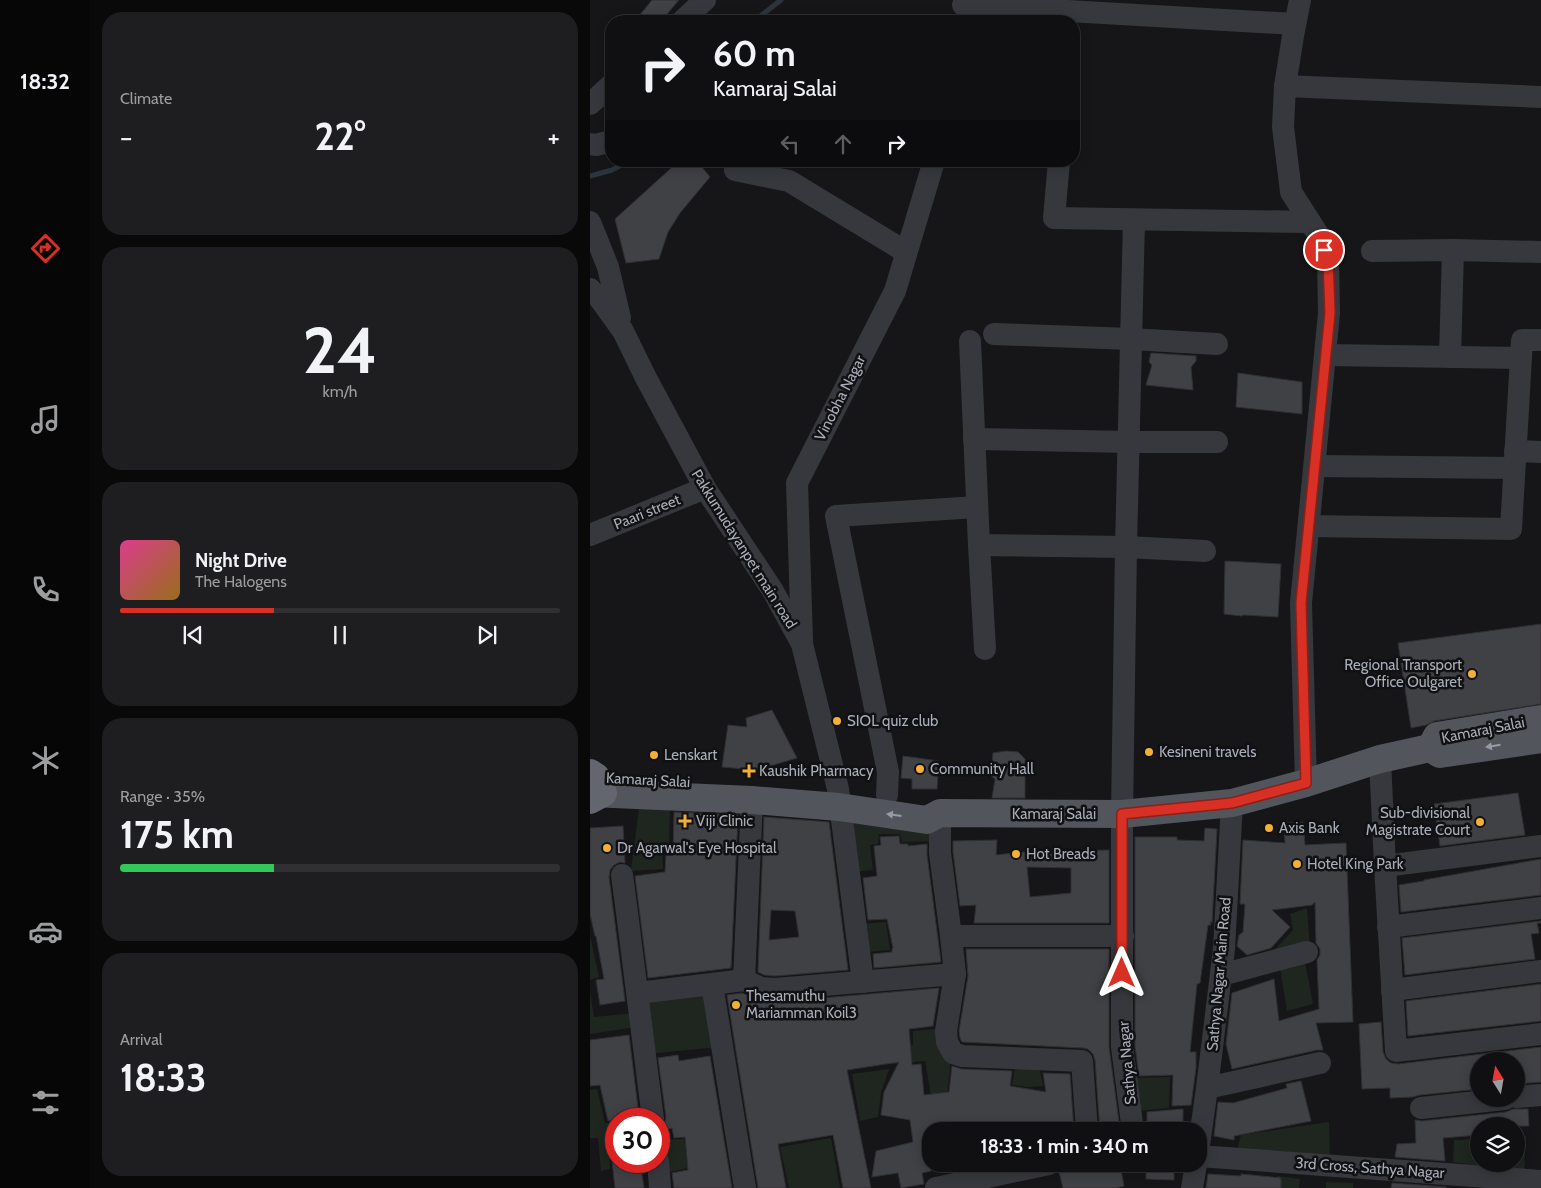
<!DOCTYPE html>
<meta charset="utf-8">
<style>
:root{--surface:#101012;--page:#1e1e20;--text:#f1f3f6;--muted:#9c9d9f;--line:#303032;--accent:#d93025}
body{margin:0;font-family:Cabin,sans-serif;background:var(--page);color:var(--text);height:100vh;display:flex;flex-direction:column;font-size:19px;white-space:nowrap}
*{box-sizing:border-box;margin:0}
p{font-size:16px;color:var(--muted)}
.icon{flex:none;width:28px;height:28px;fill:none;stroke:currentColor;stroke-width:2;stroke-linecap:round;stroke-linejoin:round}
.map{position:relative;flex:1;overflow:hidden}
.sheet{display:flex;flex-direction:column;gap:12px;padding:12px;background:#09090a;width:500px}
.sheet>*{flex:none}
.banner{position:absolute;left:15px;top:15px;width:475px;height:152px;border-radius:20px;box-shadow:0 2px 12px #0003,0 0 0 1px var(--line);background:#101012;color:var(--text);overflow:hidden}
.needle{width:32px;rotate:349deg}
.tools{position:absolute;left:880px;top:1052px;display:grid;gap:10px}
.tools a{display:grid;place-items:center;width:55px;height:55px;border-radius:50%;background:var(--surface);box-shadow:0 2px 12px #0003,0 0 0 1px var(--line);font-size:25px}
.speed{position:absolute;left:15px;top:1108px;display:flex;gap:10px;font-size:25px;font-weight:700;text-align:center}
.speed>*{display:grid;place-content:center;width:65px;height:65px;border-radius:50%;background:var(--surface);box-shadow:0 2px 12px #0003,0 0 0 1px var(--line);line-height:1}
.speed .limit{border:8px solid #d22;background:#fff;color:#111}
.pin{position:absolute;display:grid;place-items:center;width:42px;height:42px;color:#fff;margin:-21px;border:2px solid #fff;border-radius:50%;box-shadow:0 1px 5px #0007}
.me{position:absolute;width:55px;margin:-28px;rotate:0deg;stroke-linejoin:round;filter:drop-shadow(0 0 4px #0008)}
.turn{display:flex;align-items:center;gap:18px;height:105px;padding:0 25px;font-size:22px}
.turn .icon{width:65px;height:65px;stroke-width:2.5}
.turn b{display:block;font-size:35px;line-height:42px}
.lanes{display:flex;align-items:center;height:48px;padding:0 25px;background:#0003;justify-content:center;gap:25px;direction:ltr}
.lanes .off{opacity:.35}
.big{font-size:38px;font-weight:800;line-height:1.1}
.sheet .card{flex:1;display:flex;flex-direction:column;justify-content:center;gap:8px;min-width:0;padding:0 18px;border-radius:20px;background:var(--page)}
.sheet .dial{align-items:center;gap:0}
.dial b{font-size:65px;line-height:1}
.song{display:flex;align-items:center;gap:15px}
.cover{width:60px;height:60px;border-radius:8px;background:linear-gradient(135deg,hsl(330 70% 55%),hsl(40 70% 35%))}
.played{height:5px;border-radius:2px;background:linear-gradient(90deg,var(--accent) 35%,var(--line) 35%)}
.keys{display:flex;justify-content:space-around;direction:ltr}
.heat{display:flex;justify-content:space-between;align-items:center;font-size:28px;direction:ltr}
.charge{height:8px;border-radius:4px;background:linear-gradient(90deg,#34c759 35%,var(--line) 0)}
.trip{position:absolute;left:332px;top:1122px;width:285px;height:50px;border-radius:20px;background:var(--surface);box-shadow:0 2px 12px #0003,0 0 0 1px var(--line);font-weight:800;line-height:50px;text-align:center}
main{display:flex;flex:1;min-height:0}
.tab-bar{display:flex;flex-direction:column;width:90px;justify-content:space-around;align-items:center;background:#060607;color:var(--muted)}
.tab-bar .icon{width:35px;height:35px}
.tab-bar .active{color:var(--accent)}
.tab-bar b{font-size:22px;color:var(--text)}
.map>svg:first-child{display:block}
.green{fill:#1e261f}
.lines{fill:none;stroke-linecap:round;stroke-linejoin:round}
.stream{stroke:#2c353c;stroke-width:5}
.building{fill:#404145;stroke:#303034;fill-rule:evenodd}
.minor{stroke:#37383d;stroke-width:22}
.major{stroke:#53555c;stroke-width:28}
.highway{stroke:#63666e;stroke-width:28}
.oneway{fill:#979ba6}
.route-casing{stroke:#8d1f18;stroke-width:12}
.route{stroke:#d93025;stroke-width:9}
.poi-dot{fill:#f2b134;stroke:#111113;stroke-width:2}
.labels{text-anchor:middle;stroke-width:5;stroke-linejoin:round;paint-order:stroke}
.street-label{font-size:15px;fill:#a8adb8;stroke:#111113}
.poi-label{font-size:15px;fill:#a8adb8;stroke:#111113;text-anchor:start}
</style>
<main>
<nav class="tab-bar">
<b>18:32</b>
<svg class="icon active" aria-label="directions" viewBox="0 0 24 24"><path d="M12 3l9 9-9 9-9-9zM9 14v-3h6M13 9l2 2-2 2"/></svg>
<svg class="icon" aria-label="music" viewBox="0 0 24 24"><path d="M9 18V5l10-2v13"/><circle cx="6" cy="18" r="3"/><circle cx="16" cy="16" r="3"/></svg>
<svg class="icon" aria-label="phone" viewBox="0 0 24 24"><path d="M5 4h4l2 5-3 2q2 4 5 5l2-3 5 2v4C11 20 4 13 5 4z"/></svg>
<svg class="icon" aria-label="climate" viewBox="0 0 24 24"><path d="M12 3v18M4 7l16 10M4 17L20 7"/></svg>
<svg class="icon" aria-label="car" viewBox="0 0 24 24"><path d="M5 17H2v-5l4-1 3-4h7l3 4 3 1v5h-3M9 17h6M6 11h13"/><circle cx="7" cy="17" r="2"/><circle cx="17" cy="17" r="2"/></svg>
<svg class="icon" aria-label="filters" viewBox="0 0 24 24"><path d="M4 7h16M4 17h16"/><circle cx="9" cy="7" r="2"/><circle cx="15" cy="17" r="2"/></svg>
</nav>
<section class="sheet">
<div class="card"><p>Climate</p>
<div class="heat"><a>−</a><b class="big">22°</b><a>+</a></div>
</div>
<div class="card dial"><b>24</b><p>km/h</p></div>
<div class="card">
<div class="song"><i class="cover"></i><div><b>Night Drive</b><p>The Halogens</p></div></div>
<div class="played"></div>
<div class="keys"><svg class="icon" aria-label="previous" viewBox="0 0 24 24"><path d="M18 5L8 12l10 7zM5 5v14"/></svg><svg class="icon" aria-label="pause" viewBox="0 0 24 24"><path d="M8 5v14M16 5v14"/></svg><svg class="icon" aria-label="next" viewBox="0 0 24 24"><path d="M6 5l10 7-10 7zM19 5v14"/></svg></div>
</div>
<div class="card"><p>Range · 35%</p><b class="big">175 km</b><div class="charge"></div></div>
<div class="card"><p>Arrival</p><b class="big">18:33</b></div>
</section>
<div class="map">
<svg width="951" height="1188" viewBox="0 0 951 1188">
<rect width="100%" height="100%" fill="#161618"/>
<!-- green -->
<g class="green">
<path d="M 80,807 L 79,851 L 72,853 L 73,869 L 41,871 L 49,808 Z"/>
<path d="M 254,815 L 347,827 L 347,841 L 312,842 L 310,834 L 289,834 L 288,844 L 280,845 L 283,870 L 261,872 Z"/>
<path d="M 717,908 L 720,948 L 676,959 L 703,930 L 700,914 Z"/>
<path d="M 296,922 L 300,950 L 274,952 L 271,924 Z"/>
<path d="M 0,935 L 9,977 L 0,980 Z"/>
<path d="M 714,957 L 723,1004 L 697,1011 L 690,968 Z"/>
<path d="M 119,991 L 128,1047 L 58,1054 L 52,999 Z"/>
<path d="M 0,992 L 4,1017 L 45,1013 L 46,1027 L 0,1034 Z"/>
<path d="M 349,1029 L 361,1059 L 356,1106 L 343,1107 L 335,1061 L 302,1064 L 293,1052 L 323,1045 L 323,1031 Z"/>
<path d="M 426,1062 L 449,1064 L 453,1086 L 437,1087 L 422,1085 Z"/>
<path d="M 299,1069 L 291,1093 L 288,1117 L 270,1121 L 262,1074 Z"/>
<path d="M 580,1077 L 579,1108 L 546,1111 L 543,1078 Z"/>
<path d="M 7,1089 L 15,1123 L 26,1123 L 26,1139 L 19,1140 L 20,1169 L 11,1171 L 8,1138 L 0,1138 L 0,1090 Z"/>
<path d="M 739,1122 L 740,1160 L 646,1153 L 651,1135 Z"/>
<path d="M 936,1136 L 934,1172 L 863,1162 L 864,1140 L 889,1139 L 889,1164 L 926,1164 L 926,1137 Z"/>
<path d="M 241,1138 L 250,1188 L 199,1188 L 190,1147 Z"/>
<path d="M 94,1139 L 98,1168 L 75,1173 L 71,1140 Z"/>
<path d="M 687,1176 L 710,1179 L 709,1188 L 686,1188 Z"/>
<path d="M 736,1182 L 763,1183 L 763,1188 L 736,1188 Z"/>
</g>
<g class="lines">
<!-- stream -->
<g class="stream">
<path d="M 164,21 L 191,0"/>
<path d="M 0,176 L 22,170 L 39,161"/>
</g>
</g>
<!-- building -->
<g class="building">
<path d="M 62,0 L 89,0 L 71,21 L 45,21 Z"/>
<path d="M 89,161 L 107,161 L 120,177 L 90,213 L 78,232 L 69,259 L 36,263 L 25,219 Z"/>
<path d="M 561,353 L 606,356 L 606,361 L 601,367 L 603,390 L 556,385 L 562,365 L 559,362 Z"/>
<path d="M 648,373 L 712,382 L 712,414 L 646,407 Z"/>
<path d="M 635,561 L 691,564 L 688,617 L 653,615 L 652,616 L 634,614 Z"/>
<path d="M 951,624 L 951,704 L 844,721 L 836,725 L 821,728 L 808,643 Z"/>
<path d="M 182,710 L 207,758 L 166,770 L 132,767 L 138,725 L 157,727 L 156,718 Z"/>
<path d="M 416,751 L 428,752 L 435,759 L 435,798 L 402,798 L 405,779 L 401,776 L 403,753 Z"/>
<path d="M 313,756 L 349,761 L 347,789 L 322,789 L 322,779 L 311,778 Z"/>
<path d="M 928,793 L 935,835 L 850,846 L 844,804 Z"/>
<path d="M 84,812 L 148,815 L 141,968 L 58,978 L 45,876 L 75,872 L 76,855 L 83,855 Z"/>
<path d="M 174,817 L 239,822 L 258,970 L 185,976 L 174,975 L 168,972 ZM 181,910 L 205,911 L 209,937 L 179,940 Z"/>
<path d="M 713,822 L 715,845 L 756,843 L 763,1022 L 726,1023 L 733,1050 L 727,1050 L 642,1069 L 636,1044 L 642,993 L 684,979 L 689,1021 L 729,1009 L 727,960 L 730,955 L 730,949 L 726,943 L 725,902 L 722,905 L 682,910 L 700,927 L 681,948 L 657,955 L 647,946 L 649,935 L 653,932 L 655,904 L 650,904 L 653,840 L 695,843 L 694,823 Z"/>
<path d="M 33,826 L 35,863 L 30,862 L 24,865 L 20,870 L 19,877 L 35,1001 L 10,1005 L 6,980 L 14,979 L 6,936 L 5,936 L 0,914 L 0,828 Z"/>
<path d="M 615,828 L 627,829 L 622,923 L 620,921 L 621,925 L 618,925 L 610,983 L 607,984 L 600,1052 L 606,1052 L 606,1068 L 601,1105 L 582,1106 L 583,1075 L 549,1076 L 545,1046 L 545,837 L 587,837 L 587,840 L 614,841 Z"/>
<path d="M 309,836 L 310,844 L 318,844 L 318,846 L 337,844 L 337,855 L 351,962 L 284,968 L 283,954 L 302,952 L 302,949 L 303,948 L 297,919 L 278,920 L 273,878 L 287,876 L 284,846 L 291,845 L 290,837 Z"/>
<path d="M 407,840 L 406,855 L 433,852 L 519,850 L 519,923 L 384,923 L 386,905 L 370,906 L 363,852 L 363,841 ZM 437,867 L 481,868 L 481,893 L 440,897 Z"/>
<path d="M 951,859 L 951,895 L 811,912 L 809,885 L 834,881 L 834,880 Z"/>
<path d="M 951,921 L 951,923 L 947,923 L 949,933 L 941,934 L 945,959 L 815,975 L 812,938 Z"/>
<path d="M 376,949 L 519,949 L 519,1047 L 529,1122 L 526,1123 L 527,1131 L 510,1131 L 505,1060 L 503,1054 L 498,1049 L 493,1048 L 372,1042 L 370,1038 L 369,1031 L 378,976 Z"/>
<path d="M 951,984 L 951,1021 L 818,1036 L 816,1001 Z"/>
<path d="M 349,988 L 343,1026 L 319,1029 L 322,1065 L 331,1064 L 334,1095 L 359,1092 L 362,1066 L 371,1069 L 422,1071 L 420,1086 L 456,1092 L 453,1073 L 480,1074 L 484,1131 L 403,1131 L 402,1126 L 366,1131 L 341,1131 L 341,1171 L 332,1173 L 334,1184 L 311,1188 L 308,1173 L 282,1177 L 286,1151 L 323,1142 L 320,1120 L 291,1115 L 294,1092 L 309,1062 L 257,1070 L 281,1188 L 253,1188 L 243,1135 L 188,1144 L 196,1188 L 168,1188 L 137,995 L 152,993 L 170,1001 L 186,1002 Z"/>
<path d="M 791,1022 L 793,1052 L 796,1059 L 801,1063 L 808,1064 L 951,1047 L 951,1082 L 926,1084 L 926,1061 L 889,1061 L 889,1089 L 830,1095 L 822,1097 L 800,1098 L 800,1088 L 772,1089 L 769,1024 Z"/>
<path d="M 39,1035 L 49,1116 L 18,1121 L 10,1085 L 0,1086 L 0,1040 Z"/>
<path d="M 88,1055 L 89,1061 L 120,1056 L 142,1188 L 84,1188 L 82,1173 L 98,1170 L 95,1137 L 84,1138 L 82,1128 L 73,1130 L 76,1117 L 68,1058 Z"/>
<path d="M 711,1081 L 721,1121 L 644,1136 L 644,1140 L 624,1136 L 628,1102 L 643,1103 L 697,1088 L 696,1084 Z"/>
<path d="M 593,1109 L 593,1125 L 557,1126 L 557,1112 Z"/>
<path d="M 923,1109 L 938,1109 L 939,1126 L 889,1126 L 889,1135 L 853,1138 L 855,1161 L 805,1157 L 807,1144 L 826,1143 L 825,1120 L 832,1121 L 916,1112 Z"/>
<path d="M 22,1161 L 50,1161 L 54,1188 L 25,1188 Z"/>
<path d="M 488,1164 L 489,1167 L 502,1164 L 530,1164 L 534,1186 L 526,1188 L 473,1188 L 469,1172 L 472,1168 Z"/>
<path d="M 556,1164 L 584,1164 L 584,1180 L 556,1179 Z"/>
<path d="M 618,1174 L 651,1176 L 651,1174 L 691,1178 L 691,1188 L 616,1188 Z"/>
<path d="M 802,1183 L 856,1187 L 856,1188 L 801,1188 Z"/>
</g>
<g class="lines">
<!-- minor -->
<g class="minor">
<path d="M 710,0 L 703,36 L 695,86 L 693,127 L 701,192 L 731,239 L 738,260 L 739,313 L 711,603 L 716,783"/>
<path d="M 373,5 L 705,24"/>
<path d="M 92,21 L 115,0"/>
<path d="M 695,86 L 951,97"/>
<path d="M 0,104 L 21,85"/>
<path d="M 0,144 L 6,145 L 21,141"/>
<path d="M 469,161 L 464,218 L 720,222"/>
<path d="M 145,170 L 199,181 L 316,252"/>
<path d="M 0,222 L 18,267 L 30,318"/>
<path d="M 782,251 L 863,250 L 951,252"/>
<path d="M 0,289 L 10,299 L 33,331 L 56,378 L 115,488 L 183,591 L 212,644 L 248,789 L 273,982"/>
<path d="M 404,334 L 541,339 L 627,344"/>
<path d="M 380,341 L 389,545 L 395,649"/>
<path d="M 736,355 L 931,358"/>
<path d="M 860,357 L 863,250"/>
<path d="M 384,439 L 539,442 L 627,442"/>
<path d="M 925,451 L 951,452"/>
<path d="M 725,466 L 924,468"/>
<path d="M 719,526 L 921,529 L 932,340 L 951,340"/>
<path d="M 0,535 L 115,488"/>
<path d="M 389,545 L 536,547 L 615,551"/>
<path d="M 212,640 L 207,483 L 305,291 L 344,161"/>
<path d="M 790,759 L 795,866 L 806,1051 L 951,1034"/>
<path d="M 297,795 L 298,772 L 246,516 L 387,507"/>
<path d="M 350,813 L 350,853 L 361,936 L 365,974 L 356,1031 L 357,1042 L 363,1053 L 372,1056 L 492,1061 L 497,1131"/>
<path d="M 795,866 L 951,846"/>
<path d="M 32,875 C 43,956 52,1037 63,1119"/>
<path d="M 798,927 L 951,908"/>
<path d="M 361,936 L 533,936"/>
<path d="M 631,975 L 717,952"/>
<path d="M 154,980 L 162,800"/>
<path d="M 122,984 L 155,1188"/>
<path d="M 802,990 L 951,971"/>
<path d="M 48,993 L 154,980 L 171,988 L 185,989 L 365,974"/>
<path d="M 617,1088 L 730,1063"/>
<path d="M 926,1097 L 951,1095"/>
<path d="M 831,1108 L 915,1099"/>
<path d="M 543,1131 L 532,1047 L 532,814 L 536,547 L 544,220"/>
<path d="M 609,1145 L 617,1088 L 634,949 L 642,803"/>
<path d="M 609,1156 L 951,1181"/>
<path d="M 68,1161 L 70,1188"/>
<path d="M 346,1188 L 459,1164"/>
<path d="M 602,1188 L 606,1164"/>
</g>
<!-- major -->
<g class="major">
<path d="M 841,747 L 847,736 L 951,719"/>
<path d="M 0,793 L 162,800 L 249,807 L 337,820 L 350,813 L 532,814 L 642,803 L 716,783 L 790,759 L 840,748 L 850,754 L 951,739"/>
</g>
<!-- highway -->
<g class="highway">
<path d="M 0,773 L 6,777"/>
<path d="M 0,800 L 13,793"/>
</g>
</g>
<!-- one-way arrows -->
<defs><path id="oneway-solid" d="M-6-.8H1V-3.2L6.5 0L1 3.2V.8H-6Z" transform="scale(1.25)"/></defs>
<g class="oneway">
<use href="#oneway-solid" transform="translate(903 746) rotate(171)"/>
<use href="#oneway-solid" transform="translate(304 815) rotate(-172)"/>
</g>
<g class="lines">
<defs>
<path id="route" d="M 532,973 L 532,814 L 642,803 L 716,783 L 711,603 L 740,313 L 738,260 L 734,250"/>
</defs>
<!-- route casing -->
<use href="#route" class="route-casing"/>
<!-- route -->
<use href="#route" class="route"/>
</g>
<!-- markers -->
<g class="poi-dot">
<circle cx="882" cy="674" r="5"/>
<circle cx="247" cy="721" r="5"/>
<circle cx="559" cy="752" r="5"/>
<circle cx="64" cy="755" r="5"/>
<circle cx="330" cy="769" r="5"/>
<path d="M156.5 763.5h5v5h5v5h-5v5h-5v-5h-5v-5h5z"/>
<path d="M92.5 813.5h5v5h5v5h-5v5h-5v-5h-5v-5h5z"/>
<circle cx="890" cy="822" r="5"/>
<circle cx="679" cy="828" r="5"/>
<circle cx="17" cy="848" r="5"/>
<circle cx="426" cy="854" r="5"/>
<circle cx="707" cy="864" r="5"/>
<circle cx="146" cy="1005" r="5"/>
</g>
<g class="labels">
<!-- street labels -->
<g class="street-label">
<text transform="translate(250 398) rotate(-63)" y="5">Vinobha Nagar</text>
<text transform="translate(57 512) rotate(-22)" y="5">Paari street</text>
<text transform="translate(154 549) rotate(58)" y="5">Pakkumudayanpet main road</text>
<text transform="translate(893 730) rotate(-11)" y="5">Kamaraj Salai</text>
<text transform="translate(58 780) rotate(3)" y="5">Kamaraj Salai</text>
<text x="464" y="819">Kamaraj Salai</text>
<text transform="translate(629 974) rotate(-85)" y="5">Sathya Nagar Main Road</text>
<text transform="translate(537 1063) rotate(-95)" y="5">Sathya Nagar</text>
<text transform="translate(780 1168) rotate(4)" y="5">3rd Cross, Sathya Nagar</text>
</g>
<!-- poi labels -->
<g class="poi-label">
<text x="872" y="670" text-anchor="end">Regional Transport<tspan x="872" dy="17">Office Oulgaret</tspan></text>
<text x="257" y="726">SIOL quiz club</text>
<text x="569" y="757">Kesineni travels</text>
<text x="74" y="760">Lenskart</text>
<text x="340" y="774">Community Hall</text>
<text x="169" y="776">Kaushik Pharmacy</text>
<text x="880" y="818" text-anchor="end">Sub-divisional<tspan x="880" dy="17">Magistrate Court</tspan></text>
<text x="106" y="826">Viji Clinic</text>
<text x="689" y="833">Axis Bank</text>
<text x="27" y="853">Dr Agarwal's Eye Hospital</text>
<text x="436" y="859">Hot Breads</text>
<text x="717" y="869">Hotel King Park</text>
<text x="156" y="1001">Thesamuthu<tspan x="156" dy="17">Mariamman Koil3</tspan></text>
</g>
</g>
</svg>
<div class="tools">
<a><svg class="needle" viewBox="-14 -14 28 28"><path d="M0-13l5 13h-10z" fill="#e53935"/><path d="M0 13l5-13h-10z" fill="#9c9d9f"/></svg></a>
<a><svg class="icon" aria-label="layers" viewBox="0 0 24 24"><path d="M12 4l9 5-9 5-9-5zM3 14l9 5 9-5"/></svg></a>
</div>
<div class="speed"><div class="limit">30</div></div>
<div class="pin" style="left:734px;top:250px;background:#d93025"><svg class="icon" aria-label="arrive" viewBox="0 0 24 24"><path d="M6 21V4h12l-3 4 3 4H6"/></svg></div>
<svg class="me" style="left:532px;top:973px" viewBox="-20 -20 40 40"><path d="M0-17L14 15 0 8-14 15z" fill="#d93025" stroke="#fff" stroke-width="4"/></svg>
<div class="trip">18:33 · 1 min · 340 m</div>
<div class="banner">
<div class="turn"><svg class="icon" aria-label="right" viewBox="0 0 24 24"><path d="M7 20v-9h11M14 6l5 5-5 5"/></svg><div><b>60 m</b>Kamaraj Salai</div></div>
<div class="lanes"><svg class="icon off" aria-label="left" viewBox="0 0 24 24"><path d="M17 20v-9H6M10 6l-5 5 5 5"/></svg><svg class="icon off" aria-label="ahead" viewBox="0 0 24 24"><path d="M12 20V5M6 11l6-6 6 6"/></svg><svg class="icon" aria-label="right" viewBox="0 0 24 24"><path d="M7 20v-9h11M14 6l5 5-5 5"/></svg></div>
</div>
</div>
</main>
